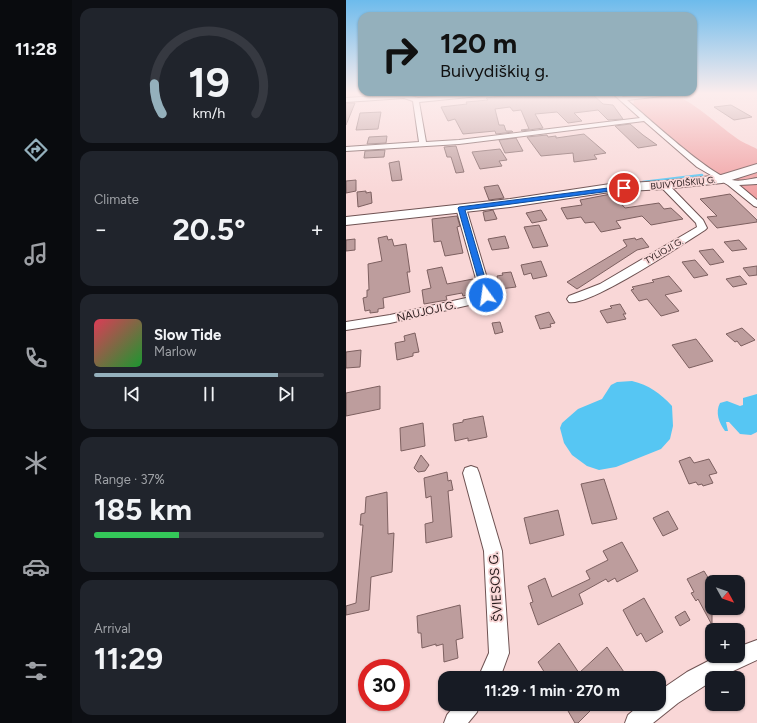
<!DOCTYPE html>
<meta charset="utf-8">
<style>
:root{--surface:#171b24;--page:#20242c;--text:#f1f3f6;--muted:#9ea1a6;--line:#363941;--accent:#94b0bc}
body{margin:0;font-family:Figtree,sans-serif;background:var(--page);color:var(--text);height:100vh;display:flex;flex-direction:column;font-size:15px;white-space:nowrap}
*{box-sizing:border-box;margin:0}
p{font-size:13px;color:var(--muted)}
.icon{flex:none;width:22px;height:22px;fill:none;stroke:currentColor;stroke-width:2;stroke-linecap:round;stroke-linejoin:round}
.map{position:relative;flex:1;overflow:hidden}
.drawer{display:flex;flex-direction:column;gap:8px;padding:8px;background:#0d0f14;width:274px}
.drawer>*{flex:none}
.top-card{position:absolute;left:12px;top:12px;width:339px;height:84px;border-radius:12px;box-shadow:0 1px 3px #0004;background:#94b0bc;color:#111;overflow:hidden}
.needle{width:26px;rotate:130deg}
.buttons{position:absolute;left:359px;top:575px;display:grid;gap:8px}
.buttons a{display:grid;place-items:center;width:40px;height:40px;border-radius:8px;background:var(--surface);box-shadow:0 1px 3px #0004;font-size:20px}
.speed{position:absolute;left:12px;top:659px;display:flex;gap:8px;font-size:20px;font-weight:700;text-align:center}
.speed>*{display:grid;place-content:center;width:52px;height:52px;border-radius:50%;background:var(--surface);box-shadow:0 1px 3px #0004;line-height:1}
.speed .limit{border:6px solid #d22;background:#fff;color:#111}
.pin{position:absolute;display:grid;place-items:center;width:34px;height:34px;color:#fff;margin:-17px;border:2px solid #fff;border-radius:50%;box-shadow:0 1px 4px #0007}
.me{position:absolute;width:44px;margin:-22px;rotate:346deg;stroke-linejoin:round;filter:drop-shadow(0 0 3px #0008)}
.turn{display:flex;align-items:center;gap:14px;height:84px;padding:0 16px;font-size:18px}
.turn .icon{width:52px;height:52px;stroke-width:2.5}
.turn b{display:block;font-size:28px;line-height:34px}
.big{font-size:30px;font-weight:700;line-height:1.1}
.drawer .widget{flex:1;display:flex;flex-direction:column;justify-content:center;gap:6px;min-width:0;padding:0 14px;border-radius:12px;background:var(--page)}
.drawer .dial{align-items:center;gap:0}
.dial svg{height:104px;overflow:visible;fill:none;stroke:var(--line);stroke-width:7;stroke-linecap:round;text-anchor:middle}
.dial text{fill:var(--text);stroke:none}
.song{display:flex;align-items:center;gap:12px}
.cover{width:48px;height:48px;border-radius:6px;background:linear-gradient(135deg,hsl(350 70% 55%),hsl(130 70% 35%))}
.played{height:4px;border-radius:2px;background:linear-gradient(90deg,var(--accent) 80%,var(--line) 80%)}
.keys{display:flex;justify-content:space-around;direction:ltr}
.heat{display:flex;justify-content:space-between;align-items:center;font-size:22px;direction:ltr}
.charge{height:6px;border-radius:3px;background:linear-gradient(90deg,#34c759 37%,var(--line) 0)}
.trip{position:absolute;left:92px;top:671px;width:228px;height:40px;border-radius:12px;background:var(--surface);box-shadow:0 1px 3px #0004;font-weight:700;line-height:40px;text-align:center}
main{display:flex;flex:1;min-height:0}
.dock{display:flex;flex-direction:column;width:72px;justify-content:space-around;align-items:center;background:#090b0e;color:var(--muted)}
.dock .icon{width:28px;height:28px}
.dock .current{color:var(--accent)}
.dock b{font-size:18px;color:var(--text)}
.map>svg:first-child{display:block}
.green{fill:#f0a1a3}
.water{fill:#56c6f3}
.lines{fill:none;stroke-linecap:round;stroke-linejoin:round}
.stream{stroke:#56c6f3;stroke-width:2.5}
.building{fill:#bd9d9d;stroke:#7d6060}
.minor-casing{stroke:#6e5252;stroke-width:2}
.secondary-casing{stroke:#6e5252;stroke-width:2}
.minor{fill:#fff;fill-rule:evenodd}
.secondary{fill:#fff;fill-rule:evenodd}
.route{fill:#1a73e8;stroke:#114b97}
.labels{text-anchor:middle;stroke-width:3.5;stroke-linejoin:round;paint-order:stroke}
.far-street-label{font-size:9px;fill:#25191a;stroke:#f9d7d7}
.street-label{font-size:11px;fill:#25191a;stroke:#f9d7d7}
.near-street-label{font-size:13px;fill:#25191a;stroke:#f9d7d7}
</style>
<main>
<nav class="dock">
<b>11:28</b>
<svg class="icon current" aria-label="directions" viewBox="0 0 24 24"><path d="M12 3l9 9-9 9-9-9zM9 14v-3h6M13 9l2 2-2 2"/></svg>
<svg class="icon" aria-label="music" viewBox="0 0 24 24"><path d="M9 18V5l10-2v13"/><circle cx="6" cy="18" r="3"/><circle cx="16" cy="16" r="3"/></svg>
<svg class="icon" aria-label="phone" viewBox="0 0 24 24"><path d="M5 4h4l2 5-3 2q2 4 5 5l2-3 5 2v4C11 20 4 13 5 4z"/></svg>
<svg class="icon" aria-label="climate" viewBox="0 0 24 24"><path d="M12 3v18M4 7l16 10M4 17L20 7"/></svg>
<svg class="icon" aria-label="car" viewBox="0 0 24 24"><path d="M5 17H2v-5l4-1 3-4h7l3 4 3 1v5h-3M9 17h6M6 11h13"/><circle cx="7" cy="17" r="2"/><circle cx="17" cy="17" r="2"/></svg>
<svg class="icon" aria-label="filters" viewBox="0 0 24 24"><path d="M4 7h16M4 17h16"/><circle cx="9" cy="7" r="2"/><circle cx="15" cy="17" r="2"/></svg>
</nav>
<section class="drawer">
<div class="widget dial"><svg viewBox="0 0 100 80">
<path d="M14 69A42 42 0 1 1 86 69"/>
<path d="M14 69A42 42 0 0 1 8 46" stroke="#94b0bc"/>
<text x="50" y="56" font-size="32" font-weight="700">19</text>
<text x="50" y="72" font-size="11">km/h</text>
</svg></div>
<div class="widget"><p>Climate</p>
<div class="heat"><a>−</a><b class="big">20.5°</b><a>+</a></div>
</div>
<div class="widget">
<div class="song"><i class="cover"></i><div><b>Slow Tide</b><p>Marlow</p></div></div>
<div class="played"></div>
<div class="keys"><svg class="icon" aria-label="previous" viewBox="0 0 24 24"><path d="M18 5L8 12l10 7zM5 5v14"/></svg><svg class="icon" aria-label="pause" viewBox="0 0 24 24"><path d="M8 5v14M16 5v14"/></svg><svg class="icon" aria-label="next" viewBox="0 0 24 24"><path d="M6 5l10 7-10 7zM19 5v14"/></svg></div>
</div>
<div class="widget"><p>Range · 37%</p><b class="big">185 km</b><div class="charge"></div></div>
<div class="widget"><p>Arrival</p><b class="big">11:29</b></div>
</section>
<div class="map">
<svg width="411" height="723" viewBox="0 0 411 723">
<rect width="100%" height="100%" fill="#f9d7d7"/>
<!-- green -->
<g class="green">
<path d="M 325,94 C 345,99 372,125 389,137 C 395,142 404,145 411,149 L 411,165 L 377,176 L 372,175 L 329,142 L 287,106 L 288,100 L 291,98 Z"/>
<path d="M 411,170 L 411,201 L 385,179 Z"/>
</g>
<!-- water -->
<g class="water">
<path d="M 286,381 C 303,385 314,393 326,406 L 327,426 L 324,439 L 315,449 L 270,467 L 253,470 L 241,466 L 226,455 L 218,443 L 214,428 L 216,423 L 232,409 L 256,399 L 265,385 L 271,382 Z"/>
<path d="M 411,394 L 411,432 L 405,435 L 394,434 L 383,422 L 380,422 L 382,431 L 379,431 C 373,423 369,412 374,403 L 381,401 L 394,406 L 397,405 L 397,398 Z"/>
</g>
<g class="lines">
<!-- stream -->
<path class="stream" d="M 297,182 L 356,175"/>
</g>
<!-- building -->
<g class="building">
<path d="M 163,93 L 199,94 L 201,96 L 245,93 L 257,104 L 267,105 L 277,119 L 262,120 L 252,110 L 228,113 L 236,121 L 222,123 L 211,112 L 189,114 L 197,128 L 176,131 L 175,130 L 183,129 L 175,110 L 167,111 L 164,107 L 149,109 L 153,125 L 158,125 L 160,131 L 166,131 L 167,132 L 150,134 L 149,131 L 117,134 L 109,119 L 102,121 L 95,107 L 121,104 L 120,102 L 142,100 L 140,98 L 164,95 Z"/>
<path d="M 0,103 L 9,103 L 0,125 Z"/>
<path d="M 385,105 L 406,117 L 388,120 L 368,107 Z"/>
<path d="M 35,112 L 32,129 L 10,130 L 14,113 Z"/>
<path d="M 284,124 L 297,135 L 311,145 L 292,148 L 269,126 Z"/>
<path d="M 238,134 L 260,153 L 248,155 L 251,159 L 228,162 L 227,153 L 195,156 L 181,137 L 201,135 L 202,137 L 210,136 L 210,138 Z"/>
<path d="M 41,136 L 40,143 L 21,144 L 23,137 Z"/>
<path d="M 170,138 L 177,151 L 159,153 L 153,140 Z"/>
<path d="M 110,146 L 118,172 L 110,173 L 105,157 L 101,157 L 98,147 Z"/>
<path d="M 154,149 L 161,160 L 153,161 L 156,166 L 134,169 L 126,152 Z"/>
<path d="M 39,150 L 38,157 L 18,158 L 19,151 Z"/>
<path d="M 53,161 L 56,180 L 46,181 L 43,163 Z"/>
<path d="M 10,180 L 10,191 L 0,193 L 0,181 Z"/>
<path d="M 152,185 L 158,198 L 143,200 L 138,187 Z"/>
<path d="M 20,191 L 20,193 L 25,192 L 26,203 L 12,207 L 11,192 Z"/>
<path d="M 265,194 L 268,196 L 279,208 L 313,203 L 318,209 L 325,208 L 337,219 L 305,225 L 296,216 L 270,221 L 275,228 L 255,232 L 248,222 L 239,223 L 235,217 L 221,219 L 215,208 L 236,205 L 234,200 Z"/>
<path d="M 384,194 L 411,220 L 411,222 L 371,228 L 361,217 L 371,216 L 354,199 Z"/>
<path d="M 147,210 L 151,219 L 139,221 L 137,212 Z"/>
<path d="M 195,210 L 201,220 L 186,223 L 180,213 Z"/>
<path d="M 111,216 L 114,226 L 111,227 L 117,253 L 99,256 L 95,241 L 88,242 L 86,219 Z"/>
<path d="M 193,225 L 202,246 L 187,248 L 178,227 Z"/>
<path d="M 41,236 L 42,240 L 46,239 L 48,246 L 60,244 L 64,272 L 61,272 L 64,292 L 37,298 L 38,308 L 32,309 L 32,312 L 24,313 L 24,310 L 19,311 L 17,298 L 21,297 L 21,290 L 23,290 L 22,264 L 36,261 L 32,238 Z"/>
<path d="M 159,236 L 163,248 L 146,250 L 142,239 Z"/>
<path d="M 289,238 L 290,240 L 296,238 L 303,247 L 291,250 L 231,289 L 221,282 L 281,246 L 277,240 Z"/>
<path d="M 9,239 L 9,250 L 0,251 L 0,240 Z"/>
<path d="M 393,240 L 401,249 L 386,251 L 378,242 Z"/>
<path d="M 367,249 L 378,262 L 364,265 L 353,251 Z"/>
<path d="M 349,260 L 362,275 L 348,278 L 336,262 Z"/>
<path d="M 195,261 L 201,276 L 187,279 L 185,273 L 178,275 L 175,265 Z"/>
<path d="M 411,266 L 411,275 L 403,276 L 397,268 Z"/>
<path d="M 96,267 L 101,284 L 127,279 L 127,282 L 129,281 L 132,292 L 117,296 L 116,293 L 100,296 L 101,300 L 78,304 L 76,290 L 85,288 L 81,270 Z"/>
<path d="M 165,272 L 170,287 L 154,289 L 151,276 L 157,275 L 156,273 Z"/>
<path d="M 323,276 L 336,291 L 319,295 L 333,311 L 315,316 L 301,299 L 293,301 L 285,290 L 288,289 L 286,287 L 308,282 L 306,280 Z"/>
<path d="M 394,276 L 401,284 L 387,287 L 380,279 Z"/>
<path d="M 274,304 L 280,314 L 277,314 L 280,319 L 261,323 L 254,311 L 266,308 L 264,306 Z"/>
<path d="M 203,312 L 209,323 L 204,324 L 205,327 L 194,329 L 189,316 Z"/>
<path d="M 154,322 L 157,332 L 149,334 L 146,323 Z"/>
<path d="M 396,328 L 409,340 L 395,346 L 391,341 L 389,342 L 380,334 Z"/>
<path d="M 69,333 L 73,352 L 67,353 L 67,356 L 51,360 L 49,343 L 59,341 L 58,336 Z"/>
<path d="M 350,339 L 367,361 L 343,368 L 326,345 Z"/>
<path d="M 15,350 L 14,367 L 0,368 L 0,352 Z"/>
<path d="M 34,386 L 34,409 L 0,416 L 0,393 Z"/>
<path d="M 137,416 L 141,437 L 122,441 L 122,438 L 109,441 L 107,424 L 117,422 L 117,420 Z"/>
<path d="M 77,423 L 79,446 L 55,451 L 54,428 Z"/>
<path d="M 75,455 L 83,465 L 79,471 L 72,472 L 68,468 Z"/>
<path d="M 344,457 L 348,463 L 363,459 L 371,473 L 363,475 L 367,483 L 357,486 L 356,484 L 352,485 L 350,482 L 343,484 L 333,461 Z"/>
<path d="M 101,472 L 102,481 L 105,480 L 107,490 L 102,491 L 106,537 L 80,543 L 79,524 L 87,522 L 85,496 L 80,498 L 78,478 Z"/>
<path d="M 258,479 L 271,519 L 246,524 L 235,484 Z"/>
<path d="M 41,492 L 42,534 L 48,533 L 46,572 L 25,577 L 23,610 L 0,615 L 0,606 L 10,603 L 17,525 L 14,525 L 15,514 L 19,513 L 20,497 Z"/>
<path d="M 212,510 L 218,535 L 184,544 L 178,518 Z"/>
<path d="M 322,511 L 332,529 L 317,536 L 307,518 Z"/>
<path d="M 276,542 L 292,571 L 271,582 L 269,578 L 262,582 L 260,579 L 233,594 L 237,604 L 192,625 L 184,603 L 187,602 L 182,586 L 199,578 L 206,597 L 244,579 L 240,571 L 262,560 L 257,551 Z"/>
<path d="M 358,571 L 366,584 L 366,625 L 352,599 L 350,601 L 345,593 L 348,592 L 341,579 Z"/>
<path d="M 298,598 L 317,632 L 300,642 L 295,633 L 291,636 L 277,610 Z"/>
<path d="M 114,605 L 117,638 L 110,640 L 112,658 L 98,662 L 97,644 L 90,646 L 90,644 L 76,648 L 75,633 L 72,633 L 71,616 Z"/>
<path d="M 339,611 L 344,620 L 334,626 L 329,617 Z"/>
<path d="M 213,643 L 233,673 L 261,647 L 282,678 L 202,678 L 192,662 Z"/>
<path d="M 218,704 L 251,704 L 232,723 L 229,723 Z"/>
</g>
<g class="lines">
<defs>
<g id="minor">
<path d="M 128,93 L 146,93 L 143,95 L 73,102 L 80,142 L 113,140 L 294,118 L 266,93 L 272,93 L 277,97 L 313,93 L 328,93 L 325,95 L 281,100 C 301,117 365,176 386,180 C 394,182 404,179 411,178 L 411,184 L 393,185 L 411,200 L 411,207 L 408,206 L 382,185 L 351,167 L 298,121 L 113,144 L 0,151 L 0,147 L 73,142 L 67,101 L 58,98 L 0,102 L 0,98 L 58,94 L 72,98 Z"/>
<path d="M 318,182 L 321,183 L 357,220 L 361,228 L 359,230 C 337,244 243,307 223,302 L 221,299 L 223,296 L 254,284 L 351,227 L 350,223 L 315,187 L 314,185 L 315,183 Z"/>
<path d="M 115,205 L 120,208 L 146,295 L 144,298 L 132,303 L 44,323 L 0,330 L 0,322 L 44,315 L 129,296 L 134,293 L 110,208 Z"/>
<path d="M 125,466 L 131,468 L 133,473 L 156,551 L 163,653 L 154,678 L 132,678 L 143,653 L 138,551 L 117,473 L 119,468 Z"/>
<path d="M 411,640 L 411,660 L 372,678 L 366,678 L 366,681 L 332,703 L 307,723 L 279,723 L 282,715 L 295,704 L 313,704 L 313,691 L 341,672 L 372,656 L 392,656 L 392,647 Z"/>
<path d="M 110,704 L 134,704 L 131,712 L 122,723 L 98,723 L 101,715 Z"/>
</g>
<path id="secondary" d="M 411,164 L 411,172 L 376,183 L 318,189 L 264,192 L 164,207 L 0,225 L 0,217 L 164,199 L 264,184 L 318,181 L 375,175 Z"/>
</defs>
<!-- minor casing -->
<use href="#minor" class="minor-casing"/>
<!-- secondary casing -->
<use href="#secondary" class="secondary-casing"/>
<!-- minor -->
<use href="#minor" class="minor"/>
<!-- secondary -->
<use href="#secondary" class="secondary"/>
</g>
<!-- sky -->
<linearGradient id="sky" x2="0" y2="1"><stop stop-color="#6dbbec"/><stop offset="0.48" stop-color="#fceded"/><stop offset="1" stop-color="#fceded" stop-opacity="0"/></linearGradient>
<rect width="411" height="194" fill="url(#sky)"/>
<!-- route -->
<path class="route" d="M 278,186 L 280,186 L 280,189 L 119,210 L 144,295 L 140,298 L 137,297 L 112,208 L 113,207 Z"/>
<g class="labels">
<!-- far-street labels -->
<g class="far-street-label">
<text transform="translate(337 183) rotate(-6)" y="3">BUIVYDIŠKIŲ G.</text>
<text transform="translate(318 251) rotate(-30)" y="3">TYLIOJI G.</text>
</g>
<!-- street labels -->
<g class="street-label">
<text transform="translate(80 311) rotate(-13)" y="4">NAUJOJI G.</text>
</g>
<!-- near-street labels -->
<g class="near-street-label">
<text transform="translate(149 587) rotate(-94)" y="5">ŠVIESOS G.</text>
</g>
</g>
</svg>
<div class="buttons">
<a><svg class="needle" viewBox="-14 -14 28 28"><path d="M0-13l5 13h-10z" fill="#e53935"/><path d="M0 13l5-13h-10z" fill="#9ea1a6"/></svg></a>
<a>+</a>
<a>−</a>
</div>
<div class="speed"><div class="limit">30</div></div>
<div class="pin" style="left:278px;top:188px;background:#d93025"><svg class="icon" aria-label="arrive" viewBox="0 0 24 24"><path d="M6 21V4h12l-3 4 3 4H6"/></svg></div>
<svg class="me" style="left:140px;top:295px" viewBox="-20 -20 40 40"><circle r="17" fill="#1a73e8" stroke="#fff" stroke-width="3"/><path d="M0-11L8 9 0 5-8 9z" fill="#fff"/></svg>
<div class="trip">11:29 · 1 min · 270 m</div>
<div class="top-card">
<div class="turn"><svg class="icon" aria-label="right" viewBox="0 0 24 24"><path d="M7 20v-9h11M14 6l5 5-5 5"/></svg><div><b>120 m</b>Buivydiškių g.</div></div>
</div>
</div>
</main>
